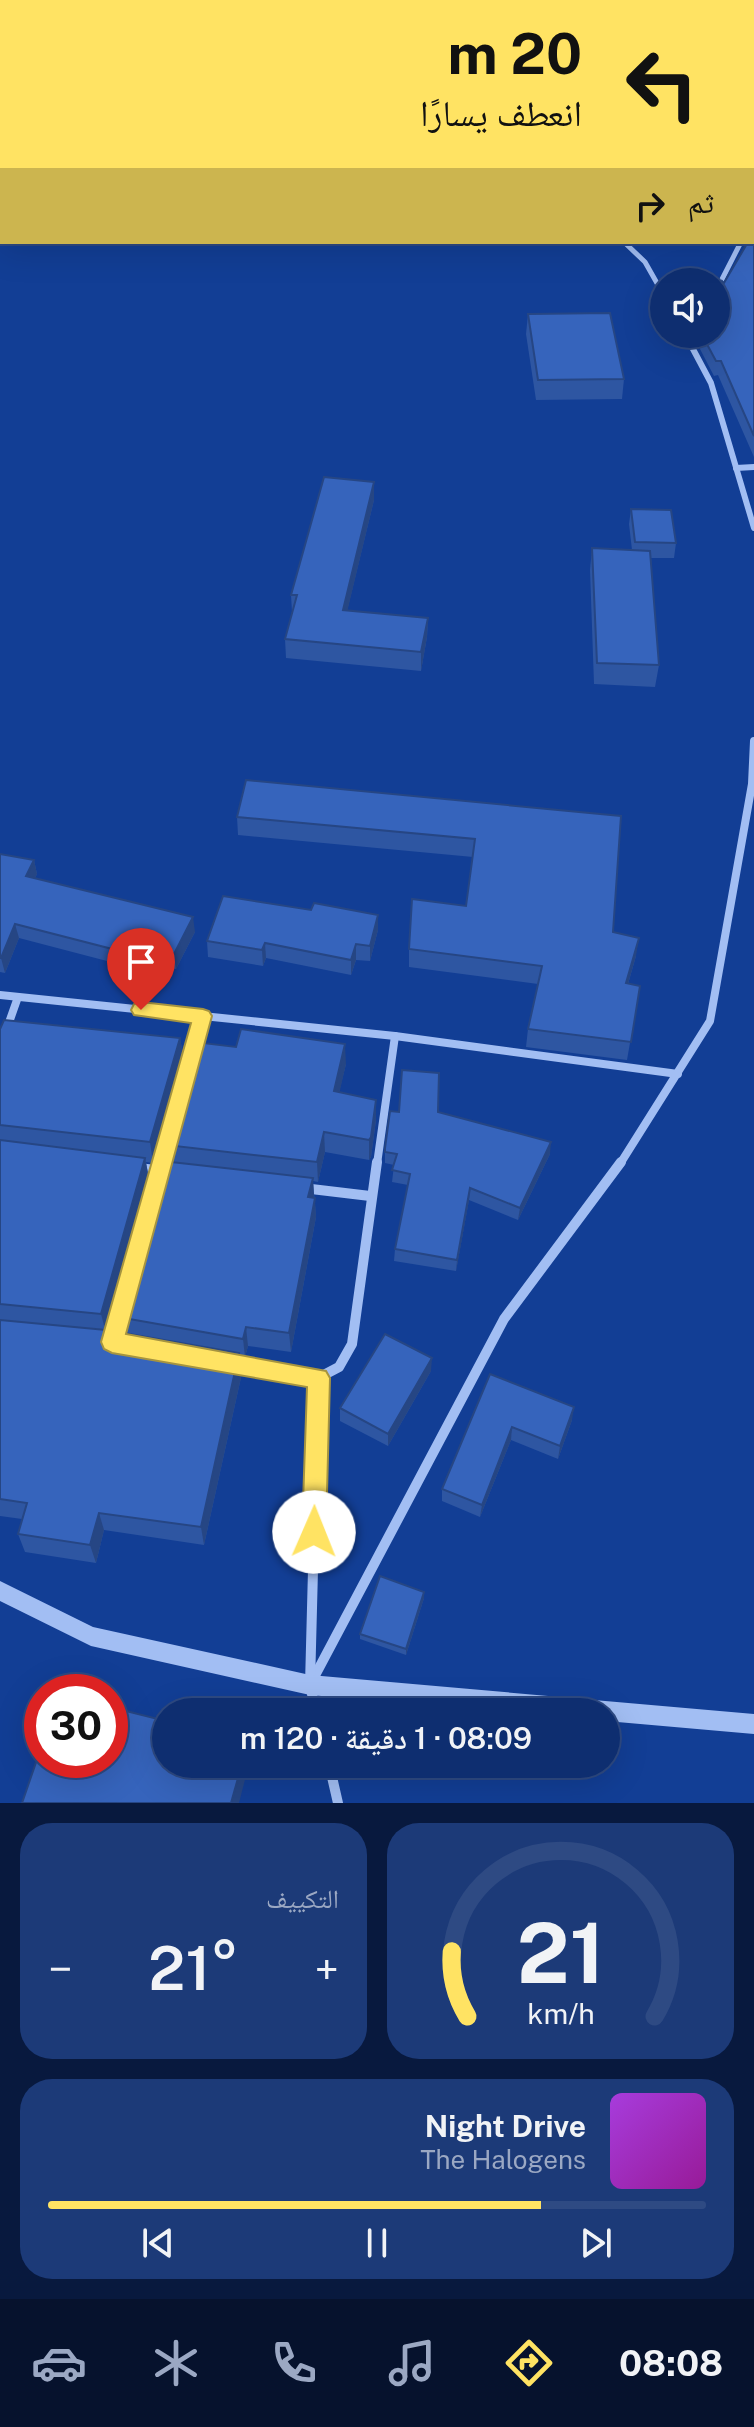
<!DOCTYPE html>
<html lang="ar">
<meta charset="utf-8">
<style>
:root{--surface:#0e2e70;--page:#1c3a78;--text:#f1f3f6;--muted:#9ba8c3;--line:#2e4a83;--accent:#ffe363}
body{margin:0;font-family:"Public Sans","Noto Naskh Arabic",sans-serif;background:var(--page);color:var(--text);direction:rtl;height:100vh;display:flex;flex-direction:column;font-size:30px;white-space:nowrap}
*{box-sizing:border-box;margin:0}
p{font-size:26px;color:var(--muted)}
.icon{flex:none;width:44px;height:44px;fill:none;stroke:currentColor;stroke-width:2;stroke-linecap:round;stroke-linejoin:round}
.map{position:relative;height:1803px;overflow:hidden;direction:ltr}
.panel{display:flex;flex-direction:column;gap:20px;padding:20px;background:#08193e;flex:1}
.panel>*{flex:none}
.top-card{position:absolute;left:0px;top:0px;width:754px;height:244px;box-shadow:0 8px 32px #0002,0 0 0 2px var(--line);direction:rtl;background:#ffe363;color:#111;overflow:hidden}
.buttons{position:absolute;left:650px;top:268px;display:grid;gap:16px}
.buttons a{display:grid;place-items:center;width:80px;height:80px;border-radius:50%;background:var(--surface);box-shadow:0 8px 32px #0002,0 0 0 2px var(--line);font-size:40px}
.speed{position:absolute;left:24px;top:1674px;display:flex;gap:16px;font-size:40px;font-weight:700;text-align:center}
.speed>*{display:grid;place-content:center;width:104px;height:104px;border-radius:50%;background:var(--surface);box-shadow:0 8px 32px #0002,0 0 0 2px var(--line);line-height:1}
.speed .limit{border:12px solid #d22;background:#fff;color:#111}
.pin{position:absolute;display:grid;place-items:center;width:68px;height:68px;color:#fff;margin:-82px -34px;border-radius:50% 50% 50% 0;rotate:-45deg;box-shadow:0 0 8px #0007}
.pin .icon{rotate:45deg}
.me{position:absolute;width:88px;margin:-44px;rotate:1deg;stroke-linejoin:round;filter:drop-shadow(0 0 6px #0008)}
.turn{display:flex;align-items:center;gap:28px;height:168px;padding:0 40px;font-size:36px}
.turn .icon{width:104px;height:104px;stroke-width:2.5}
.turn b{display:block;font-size:56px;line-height:68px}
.then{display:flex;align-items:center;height:76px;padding:0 40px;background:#0003;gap:16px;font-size:30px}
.big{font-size:60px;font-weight:600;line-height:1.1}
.panel .card{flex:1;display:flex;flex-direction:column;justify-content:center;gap:12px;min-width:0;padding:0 28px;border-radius:32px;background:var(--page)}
.panel .dial{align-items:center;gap:0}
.dial svg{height:208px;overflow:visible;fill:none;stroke:var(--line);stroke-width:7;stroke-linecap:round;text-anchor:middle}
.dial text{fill:var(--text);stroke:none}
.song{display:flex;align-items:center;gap:24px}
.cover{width:96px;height:96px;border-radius:12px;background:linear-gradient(135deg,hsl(280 70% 55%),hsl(300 70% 35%))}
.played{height:8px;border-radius:4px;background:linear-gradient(90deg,var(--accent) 75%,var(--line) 75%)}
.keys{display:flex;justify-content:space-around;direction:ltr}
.heat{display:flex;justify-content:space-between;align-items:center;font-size:44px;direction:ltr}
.panel .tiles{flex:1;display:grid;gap:20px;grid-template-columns:1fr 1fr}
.card:last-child{grid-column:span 2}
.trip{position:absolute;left:152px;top:1698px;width:468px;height:80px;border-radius:40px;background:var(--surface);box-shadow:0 8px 32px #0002,0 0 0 2px var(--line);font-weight:600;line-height:80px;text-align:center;direction:rtl}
.tabs{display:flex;height:128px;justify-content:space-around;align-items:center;background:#06122d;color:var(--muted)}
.tabs .icon{width:56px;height:56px}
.tabs .active{color:var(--accent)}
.tabs b{font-size:36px;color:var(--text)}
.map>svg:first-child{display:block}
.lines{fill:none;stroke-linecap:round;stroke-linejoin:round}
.minor-far3{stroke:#a2bef3;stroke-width:5}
.minor-far2{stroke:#a2bef3;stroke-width:6}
.minor-far1{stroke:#a2bef3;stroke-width:8}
.minor{stroke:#a2bef3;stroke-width:10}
.tertiary{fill:#a2bef3;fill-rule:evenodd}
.wall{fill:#2e56a2}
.shaded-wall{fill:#264684}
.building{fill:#3664bc;stroke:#264684;stroke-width:2}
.route{fill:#ffe363;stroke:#a69440;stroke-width:2}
</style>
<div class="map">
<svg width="754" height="1803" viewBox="0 0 754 1803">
<rect width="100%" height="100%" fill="#123e95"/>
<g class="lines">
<!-- minor-far3 -->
<g class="minor-far3">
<path d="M 624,242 L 645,262 L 662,292"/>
<path d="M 716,291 L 741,242"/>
</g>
<!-- minor-far2 -->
<g class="minor-far2">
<path d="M 661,290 L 664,296"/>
<path d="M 685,334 L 711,383 L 754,528"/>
<path d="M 736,468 L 754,467"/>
</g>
<!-- minor-far1 -->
<g class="minor-far1">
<path d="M 0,995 L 395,1036 L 678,1074"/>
<path d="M 0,1048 L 18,997"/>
<path d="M 193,1052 L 203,1016"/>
<path d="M 162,1164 L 169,1139"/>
<path d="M 377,1164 L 395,1036"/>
<path d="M 620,1164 L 710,1021 L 752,784 L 754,741"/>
</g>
<!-- minor -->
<g class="minor">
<path d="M 137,1168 L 167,1171"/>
<path d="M 161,1168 L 163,1162"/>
<path d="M 303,1188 L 370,1196"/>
<path d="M 113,1342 L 121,1312"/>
<path d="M 233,1363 L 318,1378 L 339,1367 L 352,1344 L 377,1162"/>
<path d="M 310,1685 L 504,1319 L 621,1162"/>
<path d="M 316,1712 L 310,1685 L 318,1378"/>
<path d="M 329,1764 L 338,1803"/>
</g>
<!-- tertiary -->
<path class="tertiary" d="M 0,1581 L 93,1627 L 310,1675 L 754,1714 L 754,1734 L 606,1721 L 606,1712 L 504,1712 L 310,1695 L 91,1646 L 0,1601 Z"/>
</g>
<!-- wall -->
<g class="wall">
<path d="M 235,0 L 546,0 L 546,2 L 236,2 Z"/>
<path d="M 629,0 L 754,0 L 754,183 L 752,184 L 752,14 L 754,10 L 752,10 L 752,2 L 635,2 Z"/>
<path d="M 752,188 L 754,189 L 754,457 L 718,375 L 714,376 L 700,349 L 702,334 L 724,283 L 745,247 L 746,242 L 752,242 Z"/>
<path d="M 528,314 L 624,379 L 622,399 L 536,400 L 526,334 Z"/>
<path d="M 374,482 L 374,500 L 347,611 L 428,618 L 427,637 L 421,671 L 286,658 L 285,639 L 292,612 L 291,595 Z"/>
<path d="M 631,509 L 676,543 L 674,558 L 651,558 L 659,665 L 655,687 L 594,684 L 590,570 L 592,548 L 632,550 L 629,524 Z"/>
<path d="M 621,816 L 613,932 L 636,956 L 628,984 L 640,986 L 627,1060 L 526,1047 L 528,1029 L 538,984 L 409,967 L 409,949 L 466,906 L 473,857 L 238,835 L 237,817 Z"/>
<path d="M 0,854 L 34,860 L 37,874 L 35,878 L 195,932 L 176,969 L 131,958 L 126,966 L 19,938 L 5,973 L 0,972 Z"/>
<path d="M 378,930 L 370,961 L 356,960 L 351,975 L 266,958 L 263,966 L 208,957 L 207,941 Z"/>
<path d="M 0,1029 L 180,1038 L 184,1060 L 153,1163 L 146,1162 L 149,1179 L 107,1330 L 121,1333 L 118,1317 L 169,1161 L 166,1145 L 346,1064 L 339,1092 L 376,1100 L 376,1120 L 371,1157 L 369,1160 L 325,1152 L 318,1182 L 313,1181 L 316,1217 L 291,1352 L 248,1346 L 245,1357 L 240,1356 L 242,1373 L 204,1545 L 104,1530 L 96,1563 L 25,1552 L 18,1534 L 22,1519 L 0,1516 Z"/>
<path d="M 399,1112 L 438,1112 L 550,1154 L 518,1220 L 469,1200 L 456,1271 L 394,1261 L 395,1249 L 408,1185 L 392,1182 L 394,1165 L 385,1163 L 385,1148 Z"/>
<path d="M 431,1371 L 388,1446 L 340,1421 L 340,1408 Z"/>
<path d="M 490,1374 L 572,1420 L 558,1459 L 511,1440 L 480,1517 L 442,1501 L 442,1489 Z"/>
<path d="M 424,1598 L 406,1655 L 360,1639 L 360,1634 Z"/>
</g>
<!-- shaded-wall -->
<g class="shaded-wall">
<path d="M 753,170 L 754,170 L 754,183 L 752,184 Z"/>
<path d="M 374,482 L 374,500 L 343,629 L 343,610 Z"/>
<path d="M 428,618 L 427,637 L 421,671 L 421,652 Z"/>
<path d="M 34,860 L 37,874 L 29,891 L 26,876 Z"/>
<path d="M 378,915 L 378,930 L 370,961 L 370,946 Z"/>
<path d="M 193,917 L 195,932 L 176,969 L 174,954 Z"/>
<path d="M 15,924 L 19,938 L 5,973 L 1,958 Z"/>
<path d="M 639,938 L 636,956 L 623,1001 L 626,983 Z"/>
<path d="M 128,943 L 131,958 L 126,966 L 124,952 Z"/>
<path d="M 265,943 L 266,958 L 263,966 L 262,950 Z"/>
<path d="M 356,944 L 356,960 L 351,975 L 351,960 Z"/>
<path d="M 180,1038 L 184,1060 L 153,1163 L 150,1142 Z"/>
<path d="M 345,1044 L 346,1064 L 335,1112 L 334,1091 Z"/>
<path d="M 376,1100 L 376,1120 L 371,1157 L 369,1160 L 369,1140 Z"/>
<path d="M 324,1132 L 325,1152 L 318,1182 L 317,1162 Z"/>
<path d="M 551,1142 L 550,1154 L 518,1220 L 520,1208 Z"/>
<path d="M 145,1158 L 149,1179 L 106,1333 L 101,1314 Z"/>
<path d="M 313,1178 L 314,1198 L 308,1197 Z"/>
<path d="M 470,1188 L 469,1200 L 456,1271 L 457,1260 Z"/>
<path d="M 315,1198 L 316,1217 L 291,1352 L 289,1333 Z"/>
<path d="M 246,1327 L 248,1346 L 245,1357 L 243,1339 Z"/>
<path d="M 239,1353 L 242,1373 L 204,1545 L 201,1527 Z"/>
<path d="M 432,1358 L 431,1371 L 388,1446 L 388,1434 Z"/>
<path d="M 574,1407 L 572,1420 L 558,1459 L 560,1446 Z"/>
<path d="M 512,1427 L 511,1440 L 480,1517 L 482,1505 Z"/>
<path d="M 99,1513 L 104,1530 L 96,1563 L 90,1545 Z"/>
<path d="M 424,1592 L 424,1598 L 406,1655 L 406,1649 Z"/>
<path d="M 242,1764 L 249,1764 L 239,1803 L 231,1803 Z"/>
</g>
<!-- building -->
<g class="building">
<path d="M 246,0 L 546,0 L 546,2 L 255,2 L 255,1 Z"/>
<path d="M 636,0 L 671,0 L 670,2 L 635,2 Z"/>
<path d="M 754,9 L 754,170 L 752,173 L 752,14 Z"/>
<path d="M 752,188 L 754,189 L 754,210 L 752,210 Z"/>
<path d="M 754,222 L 754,436 L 721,361 L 716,361 L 702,335 L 716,334 L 716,298 L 722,281 L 724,283 L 748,242 L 752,242 L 752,224 Z"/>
<path d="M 610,313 L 624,379 L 538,380 L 528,314 Z"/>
<path d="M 324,477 L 374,482 L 343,610 L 428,618 L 421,652 L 285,639 L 297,595 L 291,595 Z"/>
<path d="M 631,509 L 671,510 L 676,543 L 635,542 Z"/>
<path d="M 592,548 L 650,551 L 659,665 L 597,663 Z"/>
<path d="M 246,780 L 621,816 L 613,932 L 639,938 L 626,983 L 640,986 L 631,1042 L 528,1029 L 542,966 L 409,949 L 412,899 L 466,906 L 475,839 L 237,817 Z"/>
<path d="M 0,854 L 34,860 L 26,876 L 193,917 L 174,954 L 128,943 L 124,952 L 15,924 L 1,958 L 0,958 Z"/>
<path d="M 223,896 L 311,910 L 314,903 L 378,915 L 370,946 L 356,944 L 351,960 L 265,943 L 262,950 L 207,941 Z"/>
<path d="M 4,1020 L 180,1038 L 150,1142 L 0,1125 L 0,1029 Z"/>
<path d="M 241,1029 L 345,1044 L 334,1091 L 376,1100 L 371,1137 L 369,1140 L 324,1132 L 317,1162 L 166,1145 L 195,1042 L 236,1047 Z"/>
<path d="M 402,1070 L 439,1073 L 438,1112 L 551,1142 L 520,1208 L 470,1188 L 457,1260 L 395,1249 L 410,1174 L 392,1170 L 397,1154 L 385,1152 L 385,1148 L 390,1111 L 399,1112 Z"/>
<path d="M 0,1140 L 145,1158 L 101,1314 L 0,1304 Z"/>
<path d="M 162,1161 L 313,1178 L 308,1197 L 315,1198 L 289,1333 L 246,1327 L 243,1339 L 118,1317 Z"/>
<path d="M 0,1320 L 106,1330 L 239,1353 L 201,1527 L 99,1513 L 90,1545 L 18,1534 L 27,1503 L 0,1499 Z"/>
<path d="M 385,1334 L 432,1358 L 388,1434 L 340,1408 Z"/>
<path d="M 490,1374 L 574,1407 L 560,1446 L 512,1427 L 482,1505 L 442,1489 Z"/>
<path d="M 380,1576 L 424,1592 L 406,1649 L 360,1634 Z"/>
<path d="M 110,1707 L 166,1721 L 166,1764 L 242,1764 L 231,1803 L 22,1803 L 42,1745 L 42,1760 L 110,1760 Z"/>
</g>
<!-- route -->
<path class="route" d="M 141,1002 L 203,1009 L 209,1011 L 212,1016 L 126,1334 L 326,1371 L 330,1378 L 326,1532 L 323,1540 L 314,1544 L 305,1540 L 302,1532 L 307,1387 L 112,1353 L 104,1349 L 101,1342 L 191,1023 L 134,1015 L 131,1010 L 134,1004 Z"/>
</svg>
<div class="buttons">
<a><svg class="icon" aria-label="sound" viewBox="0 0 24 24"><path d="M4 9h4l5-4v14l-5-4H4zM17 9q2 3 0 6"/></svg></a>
</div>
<div class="speed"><div class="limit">30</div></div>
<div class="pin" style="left:141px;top:1010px;background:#d93025"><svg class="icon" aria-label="arrive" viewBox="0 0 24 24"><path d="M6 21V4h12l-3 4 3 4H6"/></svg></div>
<svg class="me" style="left:314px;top:1532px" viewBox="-20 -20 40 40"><circle r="19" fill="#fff"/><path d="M0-13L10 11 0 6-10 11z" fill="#ffe363"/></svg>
<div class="trip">08:09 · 1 دقيقة · 120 m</div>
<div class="top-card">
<div class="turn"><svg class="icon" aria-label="left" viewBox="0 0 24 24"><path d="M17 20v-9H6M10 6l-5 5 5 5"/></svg><div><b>20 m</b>انعطف يسارًا</div></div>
<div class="then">ثم<svg class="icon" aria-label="right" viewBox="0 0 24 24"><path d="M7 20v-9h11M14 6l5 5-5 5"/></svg></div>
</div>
</div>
<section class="panel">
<div class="tiles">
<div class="card dial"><svg viewBox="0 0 100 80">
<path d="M14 69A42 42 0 1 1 86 69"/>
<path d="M14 69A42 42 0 0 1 8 44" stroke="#ffe363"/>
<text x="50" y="56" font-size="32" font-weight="700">21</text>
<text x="50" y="72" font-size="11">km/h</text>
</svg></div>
<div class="card"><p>التكييف</p>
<div class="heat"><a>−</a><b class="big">21°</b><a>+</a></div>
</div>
<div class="card">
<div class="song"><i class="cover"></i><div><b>Night Drive</b><p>The Halogens</p></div></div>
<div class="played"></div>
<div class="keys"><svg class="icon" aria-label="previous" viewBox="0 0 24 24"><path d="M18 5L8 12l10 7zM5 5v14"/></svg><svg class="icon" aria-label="pause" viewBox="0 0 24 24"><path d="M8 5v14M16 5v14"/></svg><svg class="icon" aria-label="next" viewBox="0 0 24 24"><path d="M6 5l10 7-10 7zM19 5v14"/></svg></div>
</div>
</div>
</section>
<nav class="tabs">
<b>08:08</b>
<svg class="icon active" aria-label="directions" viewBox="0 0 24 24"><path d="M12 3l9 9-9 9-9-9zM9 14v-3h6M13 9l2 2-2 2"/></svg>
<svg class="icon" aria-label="music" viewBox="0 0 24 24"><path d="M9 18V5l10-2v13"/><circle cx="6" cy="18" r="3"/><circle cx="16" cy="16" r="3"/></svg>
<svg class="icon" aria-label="phone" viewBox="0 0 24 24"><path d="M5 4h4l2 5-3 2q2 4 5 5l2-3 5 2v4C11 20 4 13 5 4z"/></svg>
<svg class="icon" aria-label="climate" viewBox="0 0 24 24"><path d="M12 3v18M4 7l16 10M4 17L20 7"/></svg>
<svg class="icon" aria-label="car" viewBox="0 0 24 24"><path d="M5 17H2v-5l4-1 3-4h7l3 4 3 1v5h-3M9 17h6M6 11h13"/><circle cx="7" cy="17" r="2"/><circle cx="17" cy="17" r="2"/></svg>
</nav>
